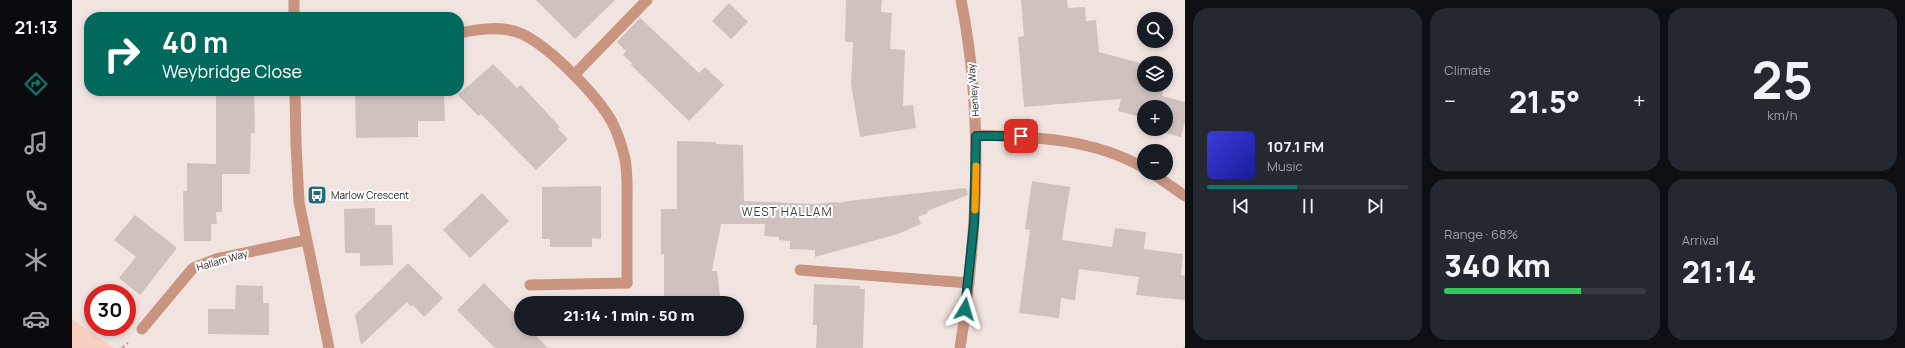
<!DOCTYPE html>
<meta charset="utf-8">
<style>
:root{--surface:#171b24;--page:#242831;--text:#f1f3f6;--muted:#9ea1a6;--line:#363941;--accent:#0f766e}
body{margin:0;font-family:Manrope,sans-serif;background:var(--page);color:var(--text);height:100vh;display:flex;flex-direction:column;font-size:15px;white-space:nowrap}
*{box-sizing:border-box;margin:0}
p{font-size:13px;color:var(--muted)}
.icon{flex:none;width:22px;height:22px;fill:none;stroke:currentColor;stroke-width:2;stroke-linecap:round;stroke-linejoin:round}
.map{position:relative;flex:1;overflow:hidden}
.sheet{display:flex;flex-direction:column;gap:8px;padding:8px;background:#0d0f14;width:720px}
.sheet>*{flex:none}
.top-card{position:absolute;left:12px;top:12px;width:380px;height:84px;border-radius:16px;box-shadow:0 2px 6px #0003;background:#00695c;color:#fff;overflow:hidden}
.buttons{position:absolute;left:1065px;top:12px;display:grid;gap:8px}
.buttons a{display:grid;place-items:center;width:36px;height:36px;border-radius:50%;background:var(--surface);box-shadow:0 2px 6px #0003;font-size:20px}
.speed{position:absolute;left:12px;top:284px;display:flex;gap:8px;font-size:20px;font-weight:700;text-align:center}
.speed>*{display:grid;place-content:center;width:52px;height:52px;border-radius:50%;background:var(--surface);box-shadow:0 2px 6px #0003;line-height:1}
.speed .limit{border:6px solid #d22;background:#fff;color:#111}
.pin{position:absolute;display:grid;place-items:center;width:34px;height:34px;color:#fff;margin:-17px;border-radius:8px;box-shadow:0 2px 6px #0006}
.me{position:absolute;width:44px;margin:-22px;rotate:7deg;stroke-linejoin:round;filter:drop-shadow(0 0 3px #0008)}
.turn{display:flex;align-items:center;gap:14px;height:84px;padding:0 12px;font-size:18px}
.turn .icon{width:52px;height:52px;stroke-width:2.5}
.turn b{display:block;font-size:28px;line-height:34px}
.big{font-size:30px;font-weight:800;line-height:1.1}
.sheet .card{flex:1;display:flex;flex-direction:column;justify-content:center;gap:6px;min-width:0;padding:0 14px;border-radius:16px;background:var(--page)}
.sheet .dial{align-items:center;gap:0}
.dial b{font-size:52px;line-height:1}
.song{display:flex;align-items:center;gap:12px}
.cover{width:48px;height:48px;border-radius:6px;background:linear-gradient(135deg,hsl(240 70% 55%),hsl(240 70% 35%))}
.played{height:4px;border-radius:2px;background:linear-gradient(90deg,var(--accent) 45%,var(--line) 45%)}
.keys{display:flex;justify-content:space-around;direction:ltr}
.heat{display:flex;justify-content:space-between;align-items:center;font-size:22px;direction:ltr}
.charge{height:6px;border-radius:3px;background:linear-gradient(90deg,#34c759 68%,var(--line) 0)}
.sheet .tiles{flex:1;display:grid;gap:8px;grid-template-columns:repeat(3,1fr)}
.card:first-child{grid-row:span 2}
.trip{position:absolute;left:442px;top:296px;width:230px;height:40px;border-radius:20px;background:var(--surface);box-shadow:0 2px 6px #0003;font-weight:800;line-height:40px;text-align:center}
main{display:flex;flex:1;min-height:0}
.menu{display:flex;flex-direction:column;width:72px;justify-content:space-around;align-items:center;background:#090b0e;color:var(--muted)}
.menu .icon{width:28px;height:28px}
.menu .active{color:var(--accent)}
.menu b{font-size:18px;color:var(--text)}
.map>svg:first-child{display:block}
.green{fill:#f9cfbf}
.building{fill:#cfc2be}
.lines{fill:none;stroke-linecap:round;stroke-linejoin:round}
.path{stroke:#b0a6a3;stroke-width:2.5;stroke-dasharray:3 3;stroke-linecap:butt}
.service{stroke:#c99480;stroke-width:11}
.minor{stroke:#c99480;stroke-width:11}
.tertiary{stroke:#c99480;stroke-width:11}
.route-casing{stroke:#0a4d48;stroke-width:10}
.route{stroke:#0f766e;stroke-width:7}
.slow{stroke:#f59e0b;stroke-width:7}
.labels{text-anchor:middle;stroke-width:4;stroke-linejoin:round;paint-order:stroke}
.street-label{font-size:10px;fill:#201c1a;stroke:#fff}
.poi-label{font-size:10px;fill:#201c1a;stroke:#fff;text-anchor:start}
.quarter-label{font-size:12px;letter-spacing:1px;fill:#443b37;stroke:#fff}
</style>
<main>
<nav class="menu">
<b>21:13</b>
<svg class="icon active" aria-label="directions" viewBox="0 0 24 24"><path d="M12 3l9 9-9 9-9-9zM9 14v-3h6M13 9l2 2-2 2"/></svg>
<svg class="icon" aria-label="music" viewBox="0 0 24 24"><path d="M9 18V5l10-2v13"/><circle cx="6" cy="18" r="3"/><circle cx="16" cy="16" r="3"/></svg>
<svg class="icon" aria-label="phone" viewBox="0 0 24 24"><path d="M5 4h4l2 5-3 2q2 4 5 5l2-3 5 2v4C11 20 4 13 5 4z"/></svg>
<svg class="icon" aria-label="climate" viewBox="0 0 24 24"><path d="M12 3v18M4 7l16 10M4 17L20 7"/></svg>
<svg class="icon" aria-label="car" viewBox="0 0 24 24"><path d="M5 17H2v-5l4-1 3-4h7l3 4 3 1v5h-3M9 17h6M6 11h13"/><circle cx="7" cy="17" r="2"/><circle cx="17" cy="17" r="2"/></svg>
</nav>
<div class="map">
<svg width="1113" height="348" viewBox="0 0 1113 348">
<rect width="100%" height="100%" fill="#f1e4e0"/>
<!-- green -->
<path class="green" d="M 0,319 L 42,348 L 0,348 Z"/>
<!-- building -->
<g class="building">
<path d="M 464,0 L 543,0 L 503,39 Z"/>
<path d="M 774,0 L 810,0 L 809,12 L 820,13 L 818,49 L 833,50 L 831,106 L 841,105 L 844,128 L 788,137 L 779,84 L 781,42 L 773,42 Z"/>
<path d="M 949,0 L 995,0 L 996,8 L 1013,7 L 1014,21 L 1024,20 L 1027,52 L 1072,64 L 1072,85 L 1093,85 L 1090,96 L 1113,102 L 1113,121 L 1109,137 L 1082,130 L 1094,129 L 1094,107 L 1072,107 L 1072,118 L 1046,111 L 1049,99 L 952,107 L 946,37 L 952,36 Z"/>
<path d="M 657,3 L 676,22 L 659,39 L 640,21 Z"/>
<path d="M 568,18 L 627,73 L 633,67 L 652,85 L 617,121 L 559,65 L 560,63 L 551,55 L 554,51 L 545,42 Z"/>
<path d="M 421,64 L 445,88 L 449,85 L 488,127 L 486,129 L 496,139 L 464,170 L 409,114 L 406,116 L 386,95 Z"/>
<path d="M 144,91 L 182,91 L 183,133 L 179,133 L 178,174 L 150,174 L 150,212 L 144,212 L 145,224 L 139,224 L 139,241 L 112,241 L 111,191 L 115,191 L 115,163 L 144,164 Z"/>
<path d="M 283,91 L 345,91 L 345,94 L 372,94 L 373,121 L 346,121 L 346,137 L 284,138 Z"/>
<path d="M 605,141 L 644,142 L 644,144 L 671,145 L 672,201 L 743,204 L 766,202 L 766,203 L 776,201 L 894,188 L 896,195 L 855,211 L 856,213 L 846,217 L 849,224 L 826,234 L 743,257 L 743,250 L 718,249 L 718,241 L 707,240 L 707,237 L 692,236 L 693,224 L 649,224 L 640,271 L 645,271 L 649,303 L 608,303 L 608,296 L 592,296 L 592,254 L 589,254 L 589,209 L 605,209 Z"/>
<path d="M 960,181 L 998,187 L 990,240 L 1040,247 L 1043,228 L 1074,232 L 1072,249 L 1111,254 L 1109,275 L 1113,276 L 1113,300 L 1064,295 L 1067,277 L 1007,269 L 1003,300 L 989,298 L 987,318 L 947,313 L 958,230 L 953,229 Z"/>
<path d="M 529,186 L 529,239 L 520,238 L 520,247 L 478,247 L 478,239 L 470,239 L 470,187 Z"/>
<path d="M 410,193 L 437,221 L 398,258 L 371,230 Z"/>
<path d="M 303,208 L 303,225 L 320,225 L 321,265 L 288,266 L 288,253 L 273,253 L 272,209 Z"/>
<path d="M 63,215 L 105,248 L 68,295 L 47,278 L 64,257 L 42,240 Z"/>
<path d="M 336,263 L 371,298 L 352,317 L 341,305 L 339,307 L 335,302 L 289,345 L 283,315 Z"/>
<path d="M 412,283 L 449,320 L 449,329 L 457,329 L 476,348 L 423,348 L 385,310 Z"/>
<path d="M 742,284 L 788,286 L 788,289 L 793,289 L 791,348 L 744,348 L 745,325 L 741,325 Z"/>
<path d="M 164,285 L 191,286 L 191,303 L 197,303 L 197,335 L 136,334 L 136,309 L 163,309 Z"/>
<path d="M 665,305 L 669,305 L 670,329 L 644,329 L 665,329 Z"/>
</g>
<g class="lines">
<!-- path -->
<g class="path">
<path d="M 50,348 L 56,343"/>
<path d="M 1113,348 L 1113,347"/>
</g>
<!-- service -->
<g class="service">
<path d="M 728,270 L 897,283"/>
<path d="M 458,285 L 555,283"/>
</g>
<!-- minor -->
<g class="minor">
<path d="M 387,33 C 406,29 431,25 450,34 C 478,47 525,95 540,122 C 546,134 550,146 553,159 C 556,175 555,192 555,208 C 555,233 555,258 555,283"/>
<path d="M 502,75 L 575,0"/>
<path d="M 904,135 C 962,137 1020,138 1072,168"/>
<path d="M 1080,173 L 1113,196"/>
<path d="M 70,329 L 121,268 L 144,259 L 234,240"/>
<path d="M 888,348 C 906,233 912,115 889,0"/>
</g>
<!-- tertiary -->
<g class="tertiary">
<path d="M 222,0 L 222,17"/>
<path d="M 223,91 L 224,144 L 227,202 L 257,348"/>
</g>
</g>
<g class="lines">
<defs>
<path id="route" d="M 893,309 L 902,223 L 904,136 L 949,136"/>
</defs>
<!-- route casing -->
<use href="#route" class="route-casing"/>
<!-- route -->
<use href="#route" class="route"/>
<!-- slow -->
<path class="slow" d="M 903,210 L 904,166"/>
</g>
<!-- icons -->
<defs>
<symbol id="bus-square" viewBox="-11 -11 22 22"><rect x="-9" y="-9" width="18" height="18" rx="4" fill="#25697a" stroke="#fff"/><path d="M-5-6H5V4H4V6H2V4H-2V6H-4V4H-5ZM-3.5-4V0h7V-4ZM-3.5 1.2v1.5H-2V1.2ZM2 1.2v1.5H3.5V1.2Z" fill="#fff"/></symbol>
</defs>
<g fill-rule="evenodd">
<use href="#bus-square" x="234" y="184" width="22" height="22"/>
</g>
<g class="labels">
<!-- street labels -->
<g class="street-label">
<text transform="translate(901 90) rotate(-95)" y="4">Henley Way</text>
<text transform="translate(150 260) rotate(-16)" y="4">Hallam Way</text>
</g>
<!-- poi labels -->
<g class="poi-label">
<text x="259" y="199">Marlow Crescent</text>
</g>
<!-- quarter labels -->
<g class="quarter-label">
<text x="715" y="216">WEST HALLAM</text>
</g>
</g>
</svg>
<div class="buttons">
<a><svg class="icon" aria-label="search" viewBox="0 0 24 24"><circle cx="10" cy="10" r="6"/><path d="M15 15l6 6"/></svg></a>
<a><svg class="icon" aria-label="layers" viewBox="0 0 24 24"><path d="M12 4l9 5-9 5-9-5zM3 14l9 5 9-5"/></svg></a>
<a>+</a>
<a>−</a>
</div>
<div class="speed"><div class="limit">30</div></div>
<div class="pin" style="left:949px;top:136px;background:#d93025"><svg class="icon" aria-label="arrive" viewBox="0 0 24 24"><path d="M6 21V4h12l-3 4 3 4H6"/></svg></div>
<svg class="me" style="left:893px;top:309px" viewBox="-20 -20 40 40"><path d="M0-17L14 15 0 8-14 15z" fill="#0f766e" stroke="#fff" stroke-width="4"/></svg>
<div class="trip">21:14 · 1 min · 50 m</div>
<div class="top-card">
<div class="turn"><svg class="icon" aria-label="right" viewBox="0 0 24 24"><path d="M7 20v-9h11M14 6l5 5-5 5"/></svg><div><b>40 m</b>Weybridge Close</div></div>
</div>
</div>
<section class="sheet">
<div class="tiles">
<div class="card">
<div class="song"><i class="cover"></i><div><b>107.1 FM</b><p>Music</p></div></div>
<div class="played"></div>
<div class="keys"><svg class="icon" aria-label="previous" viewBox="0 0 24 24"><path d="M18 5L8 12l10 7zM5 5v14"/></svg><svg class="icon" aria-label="pause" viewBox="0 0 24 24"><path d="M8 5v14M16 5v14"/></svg><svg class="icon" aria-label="next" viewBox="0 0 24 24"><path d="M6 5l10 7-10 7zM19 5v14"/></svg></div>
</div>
<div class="card"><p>Climate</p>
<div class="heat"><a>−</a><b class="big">21.5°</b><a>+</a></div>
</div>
<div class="card dial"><b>25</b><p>km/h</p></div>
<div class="card"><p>Range · 68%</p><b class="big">340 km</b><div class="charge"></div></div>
<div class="card"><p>Arrival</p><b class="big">21:14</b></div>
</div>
</section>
</main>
